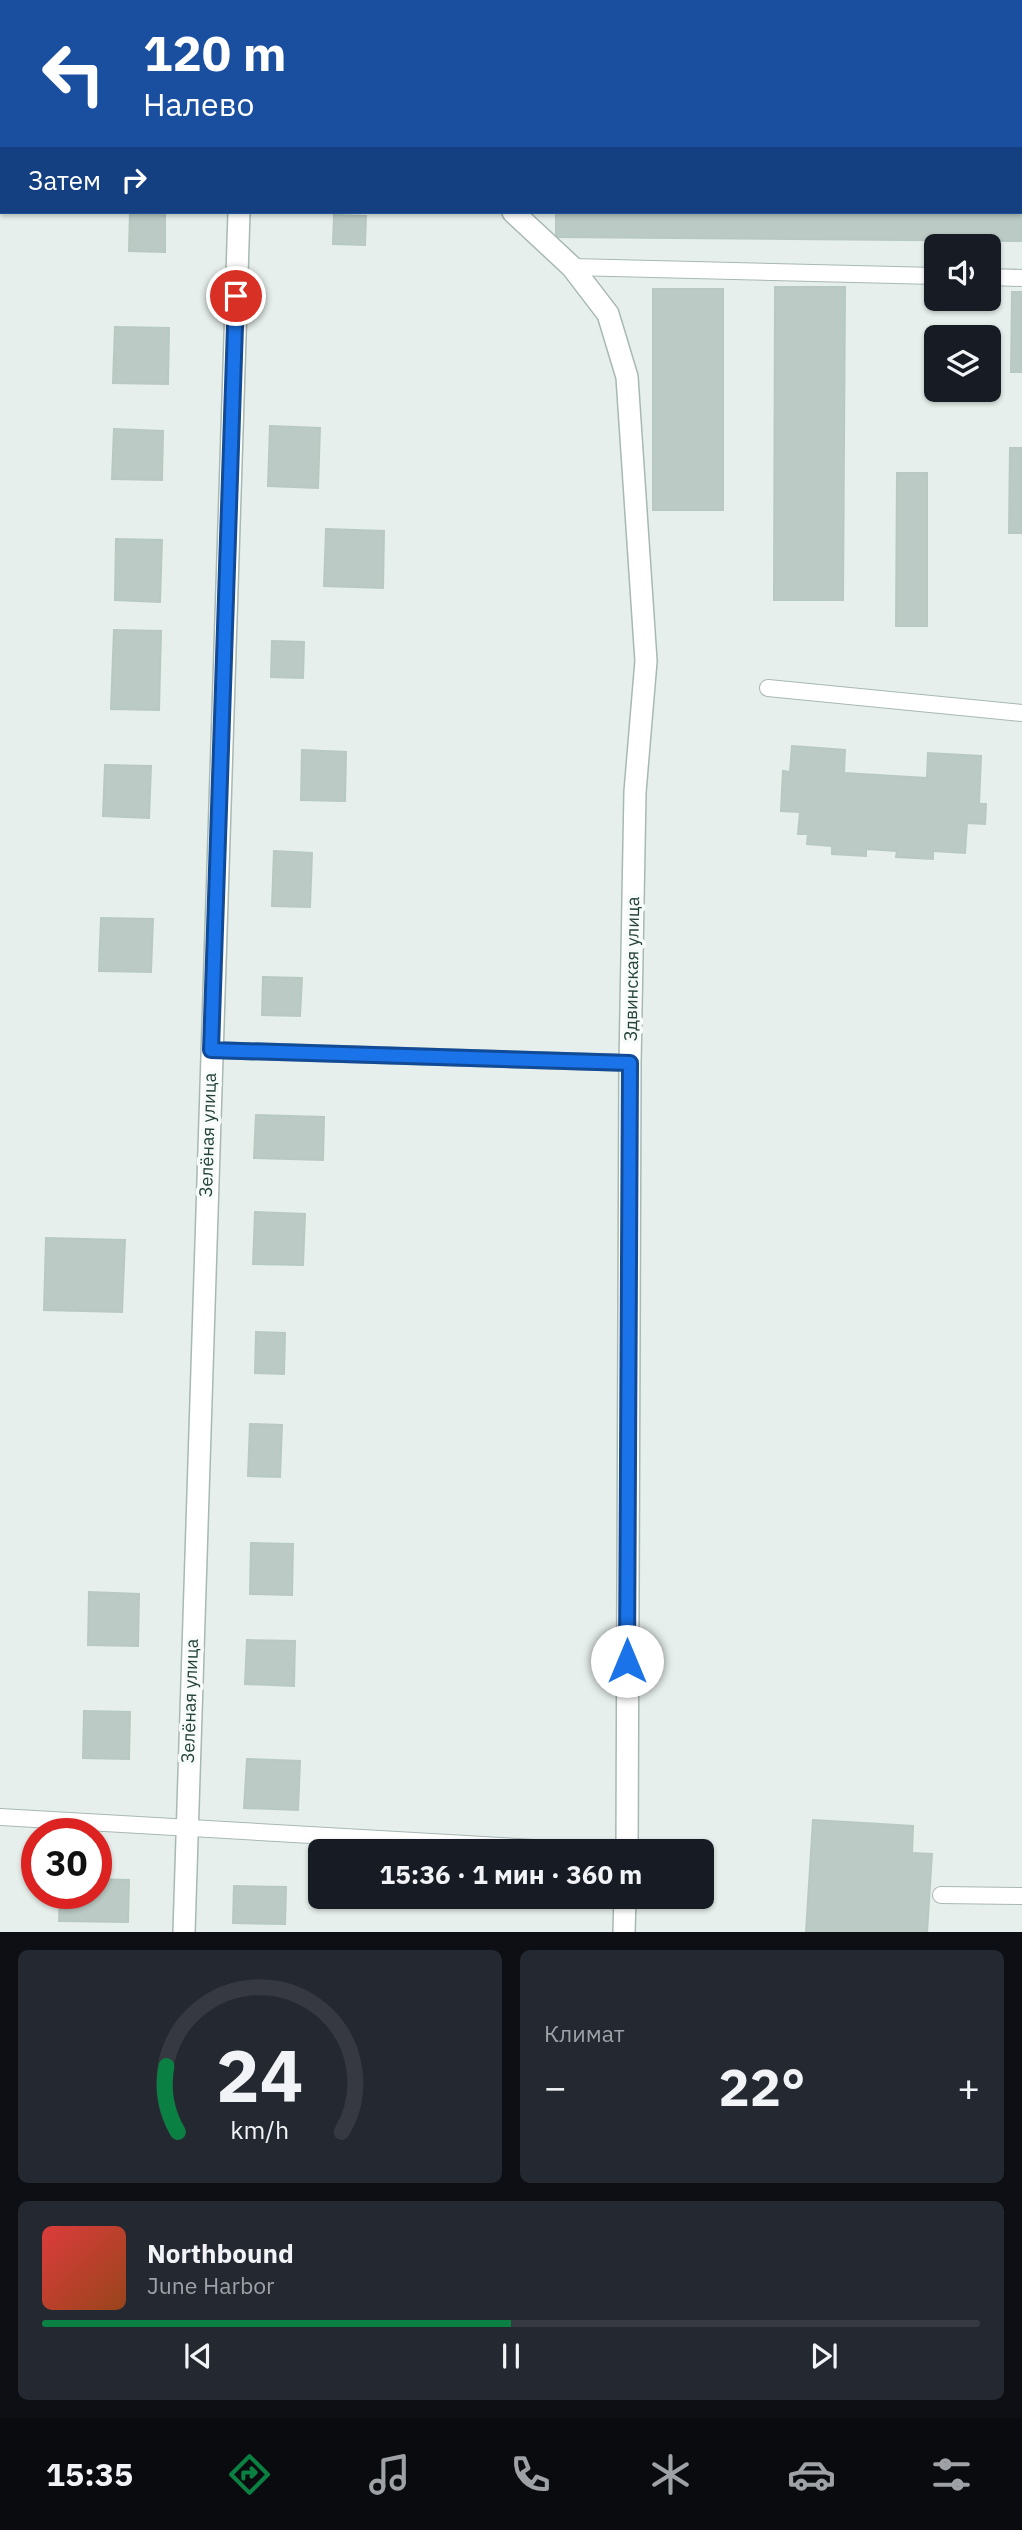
<!DOCTYPE html>
<html lang="ru">
<meta charset="utf-8">
<style>
:root{--surface:#171b24;--page:#242831;--text:#f1f3f6;--muted:#9ea1a6;--line:#363941;--accent:#0b8043}
body{margin:0;font-family:"IBM Plex Sans",sans-serif;background:var(--page);color:var(--text);height:100vh;display:flex;flex-direction:column;font-size:26px;white-space:nowrap}
*{box-sizing:border-box;margin:0}
p{font-size:23px;color:var(--muted)}
.icon{flex:none;width:38px;height:38px;fill:none;stroke:currentColor;stroke-width:2;stroke-linecap:round;stroke-linejoin:round}
.map{position:relative;height:1932px;overflow:hidden}
.details{display:flex;flex-direction:column;gap:18px;padding:18px;background:#0d0f14;flex:1}
.details>*{flex:none}
.hud{position:absolute;left:0px;top:0px;width:1022px;height:214px;box-shadow:0 2px 5px #0004;background:#1a4fa0;color:#fff;overflow:hidden}
.tools{position:absolute;left:924px;top:234px;display:grid;gap:14px}
.tools a{display:grid;place-items:center;width:77px;height:77px;border-radius:10px;background:var(--surface);box-shadow:0 2px 5px #0004;font-size:35px}
.speed{position:absolute;left:21px;top:1818px;display:flex;gap:14px;font-size:35px;font-weight:700;text-align:center}
.speed>*{display:grid;place-content:center;width:91px;height:91px;border-radius:50%;background:var(--surface);box-shadow:0 2px 5px #0004;line-height:1}
.speed .limit{border:10px solid #d22;background:#fff;color:#111}
.pin{position:absolute;display:grid;place-items:center;width:60px;height:60px;color:#fff;margin:-30px;border:4px solid #fff;border-radius:50%;box-shadow:0 2px 7px #0007}
.me{position:absolute;width:77px;margin:-38px;rotate:0deg;stroke-linejoin:round;filter:drop-shadow(0 0 5px #0008)}
.turn{display:flex;align-items:center;gap:24px;height:147px;padding:0 28px;font-size:32px}
.turn .icon{width:91px;height:91px;stroke-width:2.5}
.turn b{display:block;font-size:49px;line-height:60px}
.then{display:flex;align-items:center;height:66px;padding:0 28px;background:#0003;gap:14px;font-size:26px}
.big{font-size:52px;font-weight:700;line-height:1.1}
.details .card{flex:1;display:flex;flex-direction:column;justify-content:center;gap:10px;min-width:0;padding:0 24px;border-radius:10px;background:var(--page)}
.details .dial{align-items:center;gap:0}
.dial svg{height:182px;overflow:visible;fill:none;stroke:var(--line);stroke-width:7;stroke-linecap:round;text-anchor:middle}
.dial text{fill:var(--text);stroke:none}
.song{display:flex;align-items:center;gap:21px}
.cover{width:84px;height:84px;border-radius:10px;background:linear-gradient(135deg,hsl(0 70% 55%),hsl(20 70% 35%))}
.played{height:7px;border-radius:4px;background:linear-gradient(90deg,var(--accent) 50%,var(--line) 50%)}
.keys{display:flex;justify-content:space-around;direction:ltr}
.heat{display:flex;justify-content:space-between;align-items:center;font-size:38px;direction:ltr}
.details .tiles{flex:1;display:grid;gap:18px;grid-template-columns:1fr 1fr}
.card:last-child{grid-column:span 2}
.trip{position:absolute;left:308px;top:1839px;width:406px;height:70px;border-radius:10px;background:var(--surface);box-shadow:0 2px 5px #0004;font-weight:700;line-height:70px;text-align:center}
.tabs{display:flex;height:112px;justify-content:space-around;align-items:center;background:#090b0e;color:var(--muted)}
.tabs .icon{width:49px;height:49px}
.tabs .selected{color:var(--accent)}
.tabs b{font-size:32px;color:var(--text)}
.map>svg:first-child{display:block}
.building{fill:#bbcac4;stroke:#b8c9c2;stroke-width:2}
.lines{fill:none;stroke-linecap:round;stroke-linejoin:round}
.service-casing{stroke:#a8b8b2;stroke-width:18}
.minor-casing{stroke:#a8b8b2;stroke-width:24}
.service{stroke:#fff;stroke-width:16}
.minor{stroke:#fff;stroke-width:21}
.route-casing{stroke:#114b97;stroke-width:18}
.route{stroke:#1a73e8;stroke-width:12}
.labels{text-anchor:middle;stroke-width:7;stroke-linejoin:round;paint-order:stroke}
.street-label{font-size:18px;fill:#24423a;stroke:#f7fbf9}
</style>
<div class="map">
<svg width="1022" height="1932" viewBox="0 0 1022 1932">
<rect width="100%" height="100%" fill="#e6efeb"/>
<!-- building -->
<g class="building">
<path d="M 376,0 L 440,0 L 376,2 Z"/>
<path d="M 1020,171 L 1022,241 L 556,237 L 556,212 L 1020,212 Z"/>
<path d="M 130,212 L 165,212 L 165,252 L 129,251 Z"/>
<path d="M 334,215 L 366,216 L 365,245 L 333,244 Z"/>
<path d="M 775,287 L 845,287 L 843,600 L 774,600 Z"/>
<rect x="653" y="289" width="70" height="221"/>
<path d="M 1012,292 L 1022,292 L 1022,372 L 1011,372 Z"/>
<path d="M 115,327 L 169,328 L 168,384 L 113,383 Z"/>
<path d="M 270,426 L 320,428 L 318,488 L 268,486 Z"/>
<path d="M 114,429 L 163,431 L 162,480 L 112,479 Z"/>
<path d="M 1010,448 L 1022,448 L 1022,533 L 1009,533 Z"/>
<path d="M 897,473 L 927,473 L 927,626 L 896,626 Z"/>
<path d="M 326,529 L 384,531 L 383,588 L 324,586 Z"/>
<path d="M 116,539 L 162,540 L 160,602 L 115,600 Z"/>
<path d="M 114,630 L 161,631 L 159,710 L 111,709 Z"/>
<path d="M 272,641 L 304,642 L 303,678 L 271,677 Z"/>
<path d="M 792,746 L 845,750 L 844,773 L 927,778 L 928,753 L 981,756 L 979,804 L 986,804 L 985,824 L 967,823 L 965,853 L 933,851 L 933,859 L 896,857 L 897,851 L 866,849 L 866,856 L 832,854 L 832,846 L 807,844 L 808,834 L 798,834 L 800,812 L 781,811 L 783,771 L 790,772 Z"/>
<path d="M 302,750 L 346,752 L 345,801 L 301,800 Z"/>
<path d="M 105,765 L 151,766 L 149,818 L 103,816 Z"/>
<path d="M 274,851 L 312,853 L 310,907 L 272,906 Z"/>
<path d="M 101,918 L 153,919 L 151,972 L 99,971 Z"/>
<path d="M 263,977 L 302,978 L 300,1016 L 262,1015 Z"/>
<path d="M 256,1115 L 324,1117 L 323,1160 L 254,1158 Z"/>
<path d="M 255,1212 L 305,1214 L 303,1265 L 253,1264 Z"/>
<path d="M 46,1238 L 125,1240 L 122,1312 L 44,1310 Z"/>
<path d="M 256,1332 L 285,1333 L 284,1374 L 255,1373 Z"/>
<path d="M 250,1424 L 282,1425 L 280,1477 L 248,1476 Z"/>
<path d="M 251,1543 L 293,1544 L 292,1595 L 250,1594 Z"/>
<path d="M 89,1592 L 139,1594 L 138,1646 L 88,1645 Z"/>
<path d="M 247,1640 L 295,1641 L 294,1686 L 245,1684 Z"/>
<path d="M 84,1711 L 130,1712 L 129,1759 L 83,1758 Z"/>
<path d="M 247,1759 L 300,1761 L 298,1810 L 244,1808 Z"/>
<path d="M 813,1820 L 913,1826 L 912,1853 L 932,1854 L 927,1932 L 806,1932 Z"/>
<path d="M 96,1879 L 129,1880 L 128,1922 L 59,1921 L 60,1894 L 96,1894 Z"/>
<path d="M 234,1886 L 286,1887 L 285,1924 L 233,1923 Z"/>
</g>
<g class="lines">
<defs>
<g id="service">
<path d="M 601,0 L 601,2"/>
<path d="M 329,2 L 330,0"/>
<path d="M 465,2 L 465,0"/>
<path d="M 745,2 L 745,0"/>
<path d="M 884,2 L 884,0"/>
<path d="M 1011,2 L 1011,0"/>
<path d="M 1020,146 L 1022,146"/>
<path d="M 572,267 L 936,276"/>
<path d="M 989,277 L 1022,278"/>
<path d="M 768,688 L 1022,713"/>
<path d="M 211,1050 L 630,1063"/>
<path d="M 0,1817 L 604,1852"/>
<path d="M 941,1895 L 1022,1896"/>
</g>
<g id="minor">
<path d="M 245,2 L 245,0"/>
<path d="M 0,4 L 2,4"/>
<path d="M 513,212 L 572,267 L 608,314 L 627,377 L 646,661 L 635,792 L 630,1063 L 627,1852"/>
<path d="M 184,1932 L 239,212"/>
<path d="M 624,1932 L 625,1897"/>
</g>
</defs>
<!-- service casing -->
<use href="#service" class="service-casing"/>
<!-- minor casing -->
<use href="#minor" class="minor-casing"/>
<!-- service -->
<use href="#service" class="service"/>
<!-- minor -->
<use href="#minor" class="minor"/>
</g>
<g class="lines">
<defs>
<path id="route" d="M 236,296 L 211,1050 L 630,1063 L 627,1661"/>
</defs>
<!-- route casing -->
<use href="#route" class="route-casing"/>
<!-- route -->
<use href="#route" class="route"/>
</g>
<g class="labels">
<!-- street labels -->
<g class="street-label">
<text transform="translate(632 969) rotate(-89)" y="6">Здвинская улица</text>
<text transform="translate(208 1135) rotate(-88)" y="6">Зелёная улица</text>
<text transform="translate(190 1701) rotate(-88)" y="6">Зелёная улица</text>
</g>
</g>
</svg>
<div class="tools">
<a><svg class="icon" aria-label="sound" viewBox="0 0 24 24"><path d="M4 9h4l5-4v14l-5-4H4zM17 9q2 3 0 6"/></svg></a>
<a><svg class="icon" aria-label="layers" viewBox="0 0 24 24"><path d="M12 4l9 5-9 5-9-5zM3 14l9 5 9-5"/></svg></a>
</div>
<div class="speed"><div class="limit">30</div></div>
<div class="pin" style="left:236px;top:296px;background:#d93025"><svg class="icon" aria-label="arrive" viewBox="0 0 24 24"><path d="M6 21V4h12l-3 4 3 4H6"/></svg></div>
<svg class="me" style="left:627px;top:1661px" viewBox="-20 -20 40 40"><circle r="19" fill="#fff"/><path d="M0-13L10 11 0 6-10 11z" fill="#1a73e8"/></svg>
<div class="trip">15:36 · 1 мин · 360 m</div>
<div class="hud">
<div class="turn"><svg class="icon" aria-label="left" viewBox="0 0 24 24"><path d="M17 20v-9H6M10 6l-5 5 5 5"/></svg><div><b>120 m</b>Налево</div></div>
<div class="then">Затем<svg class="icon" aria-label="right" viewBox="0 0 24 24"><path d="M7 20v-9h11M14 6l5 5-5 5"/></svg></div>
</div>
</div>
<section class="details">
<div class="tiles">
<div class="card dial"><svg viewBox="0 0 100 80">
<path d="M14 69A42 42 0 1 1 86 69"/>
<path d="M14 69A42 42 0 0 1 9 40" stroke="#0b8043"/>
<text x="50" y="56" font-size="32" font-weight="700">24</text>
<text x="50" y="72" font-size="11">km/h</text>
</svg></div>
<div class="card"><p>Климат</p>
<div class="heat"><a>−</a><b class="big">22°</b><a>+</a></div>
</div>
<div class="card">
<div class="song"><i class="cover"></i><div><b>Northbound</b><p>June Harbor</p></div></div>
<div class="played"></div>
<div class="keys"><svg class="icon" aria-label="previous" viewBox="0 0 24 24"><path d="M18 5L8 12l10 7zM5 5v14"/></svg><svg class="icon" aria-label="pause" viewBox="0 0 24 24"><path d="M8 5v14M16 5v14"/></svg><svg class="icon" aria-label="next" viewBox="0 0 24 24"><path d="M6 5l10 7-10 7zM19 5v14"/></svg></div>
</div>
</div>
</section>
<nav class="tabs">
<b>15:35</b>
<svg class="icon selected" aria-label="directions" viewBox="0 0 24 24"><path d="M12 3l9 9-9 9-9-9zM9 14v-3h6M13 9l2 2-2 2"/></svg>
<svg class="icon" aria-label="music" viewBox="0 0 24 24"><path d="M9 18V5l10-2v13"/><circle cx="6" cy="18" r="3"/><circle cx="16" cy="16" r="3"/></svg>
<svg class="icon" aria-label="phone" viewBox="0 0 24 24"><path d="M5 4h4l2 5-3 2q2 4 5 5l2-3 5 2v4C11 20 4 13 5 4z"/></svg>
<svg class="icon" aria-label="climate" viewBox="0 0 24 24"><path d="M12 3v18M4 7l16 10M4 17L20 7"/></svg>
<svg class="icon" aria-label="car" viewBox="0 0 24 24"><path d="M5 17H2v-5l4-1 3-4h7l3 4 3 1v5h-3M9 17h6M6 11h13"/><circle cx="7" cy="17" r="2"/><circle cx="17" cy="17" r="2"/></svg>
<svg class="icon" aria-label="filters" viewBox="0 0 24 24"><path d="M4 7h16M4 17h16"/><circle cx="9" cy="7" r="2"/><circle cx="15" cy="17" r="2"/></svg>
</nav>
